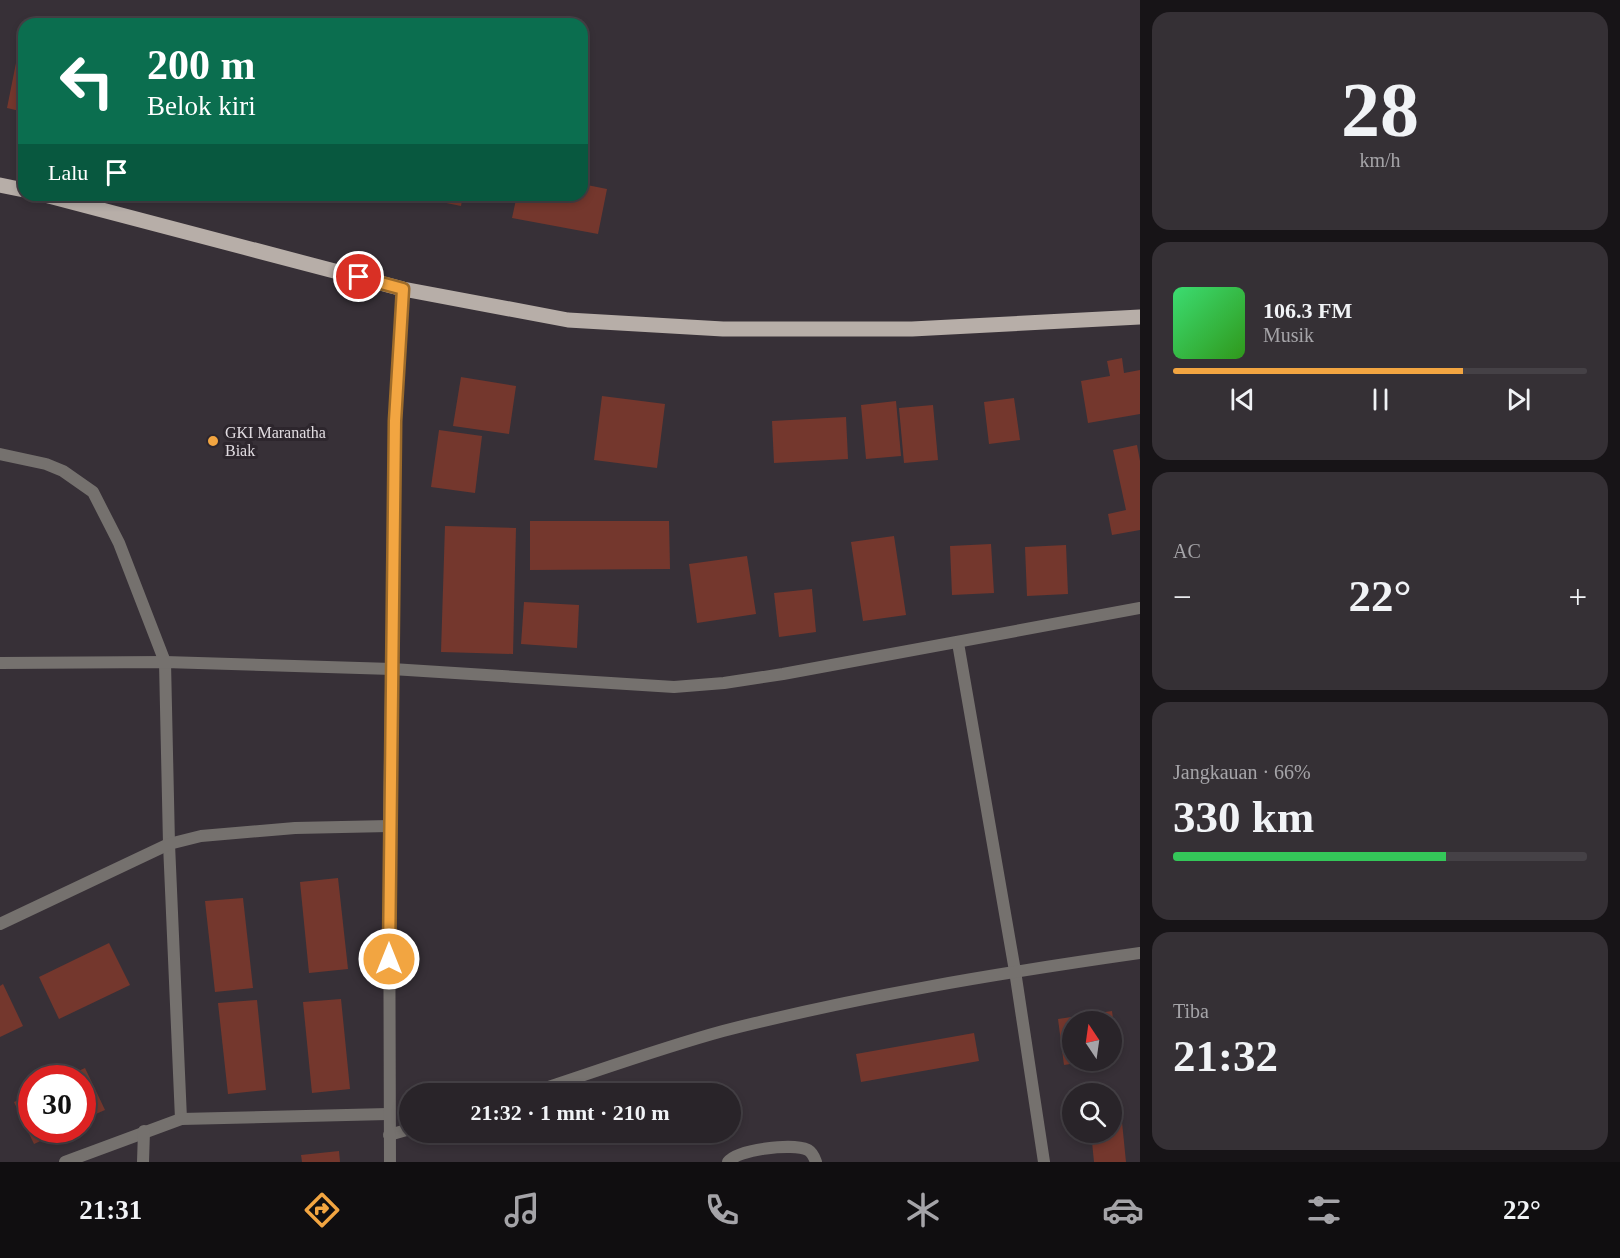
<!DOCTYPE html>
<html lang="id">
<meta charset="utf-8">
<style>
:root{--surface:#292429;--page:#353035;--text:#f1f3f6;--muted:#a5a4a8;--line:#454146;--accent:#f2a541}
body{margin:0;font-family:"Times New Roman",serif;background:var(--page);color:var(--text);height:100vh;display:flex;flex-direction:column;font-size:22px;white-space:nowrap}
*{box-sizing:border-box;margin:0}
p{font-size:20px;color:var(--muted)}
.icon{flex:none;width:33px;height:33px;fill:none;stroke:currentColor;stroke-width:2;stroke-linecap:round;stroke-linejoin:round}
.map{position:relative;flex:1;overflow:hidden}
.sheet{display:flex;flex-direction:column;gap:12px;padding:12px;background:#171417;width:480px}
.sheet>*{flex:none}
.guide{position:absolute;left:18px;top:18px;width:570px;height:183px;border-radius:18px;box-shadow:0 3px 9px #0003,0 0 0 2px var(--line);background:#0b6e4f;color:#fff;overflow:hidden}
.needle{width:39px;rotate:347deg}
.tools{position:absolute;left:1062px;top:1011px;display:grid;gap:12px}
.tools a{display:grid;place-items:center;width:60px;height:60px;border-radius:50%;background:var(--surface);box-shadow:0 3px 9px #0003,0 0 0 2px var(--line);font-size:30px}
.speed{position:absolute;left:18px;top:1065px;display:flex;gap:12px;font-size:30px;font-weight:700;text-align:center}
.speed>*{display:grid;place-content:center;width:78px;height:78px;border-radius:50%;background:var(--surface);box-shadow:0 3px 9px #0003,0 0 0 2px var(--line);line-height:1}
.speed .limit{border:9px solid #d22;background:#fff;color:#111}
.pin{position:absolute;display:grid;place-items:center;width:51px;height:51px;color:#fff;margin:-26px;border:3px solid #fff;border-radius:50%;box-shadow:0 2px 6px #0007}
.me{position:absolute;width:66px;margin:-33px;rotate:0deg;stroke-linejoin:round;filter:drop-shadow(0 0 4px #0008)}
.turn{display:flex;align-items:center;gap:21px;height:126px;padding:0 30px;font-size:27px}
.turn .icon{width:78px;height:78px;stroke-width:2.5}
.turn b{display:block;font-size:42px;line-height:51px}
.then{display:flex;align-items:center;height:57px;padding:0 30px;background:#0003;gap:12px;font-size:22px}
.big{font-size:45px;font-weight:700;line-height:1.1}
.sheet .widget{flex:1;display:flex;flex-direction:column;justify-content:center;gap:9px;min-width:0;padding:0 21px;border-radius:18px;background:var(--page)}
.sheet .dial{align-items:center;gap:0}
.dial b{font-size:78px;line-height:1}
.song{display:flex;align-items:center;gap:18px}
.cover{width:72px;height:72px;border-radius:9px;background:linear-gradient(135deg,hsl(140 70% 55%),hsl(110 70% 35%))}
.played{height:6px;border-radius:3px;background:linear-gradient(90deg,var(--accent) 70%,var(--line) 70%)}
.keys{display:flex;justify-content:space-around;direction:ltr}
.heat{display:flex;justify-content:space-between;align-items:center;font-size:33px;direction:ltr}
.charge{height:9px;border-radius:4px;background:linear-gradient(90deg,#34c759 66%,var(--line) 0)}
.trip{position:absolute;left:399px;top:1083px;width:342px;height:60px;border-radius:30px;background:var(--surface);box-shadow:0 3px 9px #0003,0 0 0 2px var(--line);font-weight:700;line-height:60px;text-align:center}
.tabs{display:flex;height:96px;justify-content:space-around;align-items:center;background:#100e10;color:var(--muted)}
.tabs .icon{width:42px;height:42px}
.tabs .current{color:var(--accent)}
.tabs b{font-size:27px;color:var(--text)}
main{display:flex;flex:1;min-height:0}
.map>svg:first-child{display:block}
.building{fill:#74372d}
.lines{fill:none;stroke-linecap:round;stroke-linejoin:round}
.street{stroke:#75716e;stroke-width:12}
.primary{stroke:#b7aea8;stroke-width:15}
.route-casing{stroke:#9d6b2a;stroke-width:15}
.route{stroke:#f2a541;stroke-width:10}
.poi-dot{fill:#f2a541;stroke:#2d262d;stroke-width:2}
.labels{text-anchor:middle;stroke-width:6;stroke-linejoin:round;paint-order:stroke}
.poi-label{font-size:16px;fill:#e1dce1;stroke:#2d262d;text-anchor:start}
</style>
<main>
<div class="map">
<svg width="1140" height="1162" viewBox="0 0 1140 1162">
<rect width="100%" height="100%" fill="#373037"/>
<!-- building -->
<g class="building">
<path d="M 16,63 L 24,65 L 24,112 L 7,108 Z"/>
<path d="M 582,184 L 607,189 L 598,234 L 512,218 L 517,195 L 582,195 Z"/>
<path d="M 407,195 L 463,195 L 461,206 Z"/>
<path d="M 1122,358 L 1124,373 L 1140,370 L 1140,414 L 1088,423 L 1081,381 L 1110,376 L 1107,361 Z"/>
<path d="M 461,377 L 516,386 L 509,434 L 453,426 Z"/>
<path d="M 602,396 L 665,404 L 657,468 L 594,460 Z"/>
<path d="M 1014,398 L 1020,440 L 989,444 L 984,402 Z"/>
<path d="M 896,401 L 901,456 L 866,459 L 861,405 Z"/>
<path d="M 933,405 L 938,460 L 904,463 L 899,408 Z"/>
<path d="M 846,417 L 848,459 L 774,463 L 772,421 Z"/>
<path d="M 439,430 L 482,436 L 475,493 L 431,487 Z"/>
<path d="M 1137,445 L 1140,461 L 1140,530 L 1112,535 L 1108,514 L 1126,510 L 1113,450 Z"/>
<path d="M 530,521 L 669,521 L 670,569 L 530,570 Z"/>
<path d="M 445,526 L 516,528 L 513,654 L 441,652 Z"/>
<path d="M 894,536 L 906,615 L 863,621 L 851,542 Z"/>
<path d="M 991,544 L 994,593 L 952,595 L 950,546 Z"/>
<path d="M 1066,545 L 1068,594 L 1027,596 L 1025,547 Z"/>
<path d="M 747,556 L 756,614 L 697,623 L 689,564 Z"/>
<path d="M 812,589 L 816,632 L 779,637 L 774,593 Z"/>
<path d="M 524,602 L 579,605 L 577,648 L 521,644 Z"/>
<path d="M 338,878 L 348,969 L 309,973 L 300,882 Z"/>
<path d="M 243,898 L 253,988 L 215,992 L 205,901 Z"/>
<path d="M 109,943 L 130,985 L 59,1019 L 39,977 Z"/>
<path d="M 3,984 L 23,1026 L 0,1037 L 0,986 Z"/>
<path d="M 341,999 L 350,1089 L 312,1093 L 303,1002 Z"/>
<path d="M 257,1000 L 266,1090 L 228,1094 L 218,1003 Z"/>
<path d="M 1112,1011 L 1118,1057 L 1112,1058 L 1112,1022 L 1072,1022 L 1072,1060 L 1083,1062 L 1064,1065 L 1058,1019 Z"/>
<path d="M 974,1033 L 979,1061 L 861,1082 L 856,1054 Z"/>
<path d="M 85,1068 L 105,1110 L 82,1120 L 82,1078 L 63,1078 Z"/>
<path d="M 32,1094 L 32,1130 L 64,1130 L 34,1144 L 14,1102 Z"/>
<path d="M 1122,1122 L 1126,1162 L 1094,1162 L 1091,1132 L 1112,1132 L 1112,1123 Z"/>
<path d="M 339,1151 L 340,1162 L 302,1162 L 301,1155 Z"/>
</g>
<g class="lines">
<!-- street -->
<g class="street">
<path d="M 0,454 L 46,464 L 63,471 L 93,492 L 119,543 L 165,662 L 169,844 L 181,1119"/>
<path d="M 958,643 L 1015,971 L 1044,1162"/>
<path d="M 0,663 L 165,662 L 392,669 L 674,687 L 724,683 L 783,674 L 1140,608"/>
<path d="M 0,924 L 169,844 L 201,836 L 295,828 L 389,826"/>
<path d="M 527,1094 C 592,1073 657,1049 723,1031 C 860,996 1000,973 1140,953"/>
<path d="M 389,1135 L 410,1129"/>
<path d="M 65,1162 L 181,1119 L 388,1114"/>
<path d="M 143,1162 L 144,1131"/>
<path d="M 390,1162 L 389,826 L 395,421 L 403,289"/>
<path d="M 728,1162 C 738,1149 793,1143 808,1150 C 813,1153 814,1157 816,1162"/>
</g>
<!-- primary -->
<g class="primary">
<path d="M 0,185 L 24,190"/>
<path d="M 45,195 L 403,289 L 568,320 L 723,329 L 912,329 L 1140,317"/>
</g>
</g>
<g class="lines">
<defs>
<path id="route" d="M 359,277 L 403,289 L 395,421 L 389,959"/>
</defs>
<!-- route casing -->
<use href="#route" class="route-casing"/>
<!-- route -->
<use href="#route" class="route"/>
</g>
<!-- markers -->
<circle class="poi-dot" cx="213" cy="441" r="6"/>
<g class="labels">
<!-- poi labels -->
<g class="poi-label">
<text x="225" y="438">GKI Maranatha<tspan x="225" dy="18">Biak</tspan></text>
</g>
</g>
</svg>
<div class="tools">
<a><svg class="needle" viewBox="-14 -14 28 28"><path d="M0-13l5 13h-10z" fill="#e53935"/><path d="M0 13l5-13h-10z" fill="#a5a4a8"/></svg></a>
<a><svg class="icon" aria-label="search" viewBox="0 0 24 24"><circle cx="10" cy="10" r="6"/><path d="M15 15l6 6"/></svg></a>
</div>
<div class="speed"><div class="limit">30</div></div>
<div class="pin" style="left:359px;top:277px;background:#d93025"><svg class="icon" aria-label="arrive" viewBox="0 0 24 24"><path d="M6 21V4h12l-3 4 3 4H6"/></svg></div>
<svg class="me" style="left:389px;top:959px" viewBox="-20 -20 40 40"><circle r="17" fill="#f2a541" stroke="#fff" stroke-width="3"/><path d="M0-11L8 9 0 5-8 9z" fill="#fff"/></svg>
<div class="trip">21:32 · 1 mnt · 210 m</div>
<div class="guide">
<div class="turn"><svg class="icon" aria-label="left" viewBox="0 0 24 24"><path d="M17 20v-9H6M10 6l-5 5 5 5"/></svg><div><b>200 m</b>Belok kiri</div></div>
<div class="then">Lalu<svg class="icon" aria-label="arrive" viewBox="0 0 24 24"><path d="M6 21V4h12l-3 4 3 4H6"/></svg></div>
</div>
</div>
<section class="sheet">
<div class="widget dial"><b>28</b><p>km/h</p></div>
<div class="widget">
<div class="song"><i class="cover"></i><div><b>106.3 FM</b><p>Musik</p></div></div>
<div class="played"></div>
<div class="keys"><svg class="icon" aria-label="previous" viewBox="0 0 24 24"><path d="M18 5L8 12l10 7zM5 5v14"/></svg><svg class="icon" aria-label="pause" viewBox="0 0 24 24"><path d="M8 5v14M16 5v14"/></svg><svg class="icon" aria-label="next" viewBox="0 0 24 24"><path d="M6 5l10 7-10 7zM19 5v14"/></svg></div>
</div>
<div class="widget"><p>AC</p>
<div class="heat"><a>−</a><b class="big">22°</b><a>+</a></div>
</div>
<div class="widget"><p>Jangkauan · 66%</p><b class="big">330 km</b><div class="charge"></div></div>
<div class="widget"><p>Tiba</p><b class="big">21:32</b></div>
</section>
</main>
<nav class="tabs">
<b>21:31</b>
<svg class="icon current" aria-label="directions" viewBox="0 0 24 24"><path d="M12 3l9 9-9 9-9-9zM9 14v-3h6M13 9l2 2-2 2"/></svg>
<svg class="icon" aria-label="music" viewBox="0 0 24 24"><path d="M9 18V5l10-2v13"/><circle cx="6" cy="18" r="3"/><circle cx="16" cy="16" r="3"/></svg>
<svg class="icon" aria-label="phone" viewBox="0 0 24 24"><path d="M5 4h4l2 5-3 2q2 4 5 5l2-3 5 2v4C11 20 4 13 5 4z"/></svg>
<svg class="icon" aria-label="climate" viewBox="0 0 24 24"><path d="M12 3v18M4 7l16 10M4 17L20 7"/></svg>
<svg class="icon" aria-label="car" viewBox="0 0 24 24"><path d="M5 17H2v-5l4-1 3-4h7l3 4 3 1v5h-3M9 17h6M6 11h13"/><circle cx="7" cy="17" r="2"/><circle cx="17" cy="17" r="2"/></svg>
<svg class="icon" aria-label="filters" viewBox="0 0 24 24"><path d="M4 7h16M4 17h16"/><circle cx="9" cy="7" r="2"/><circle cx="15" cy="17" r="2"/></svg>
<b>22°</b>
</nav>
